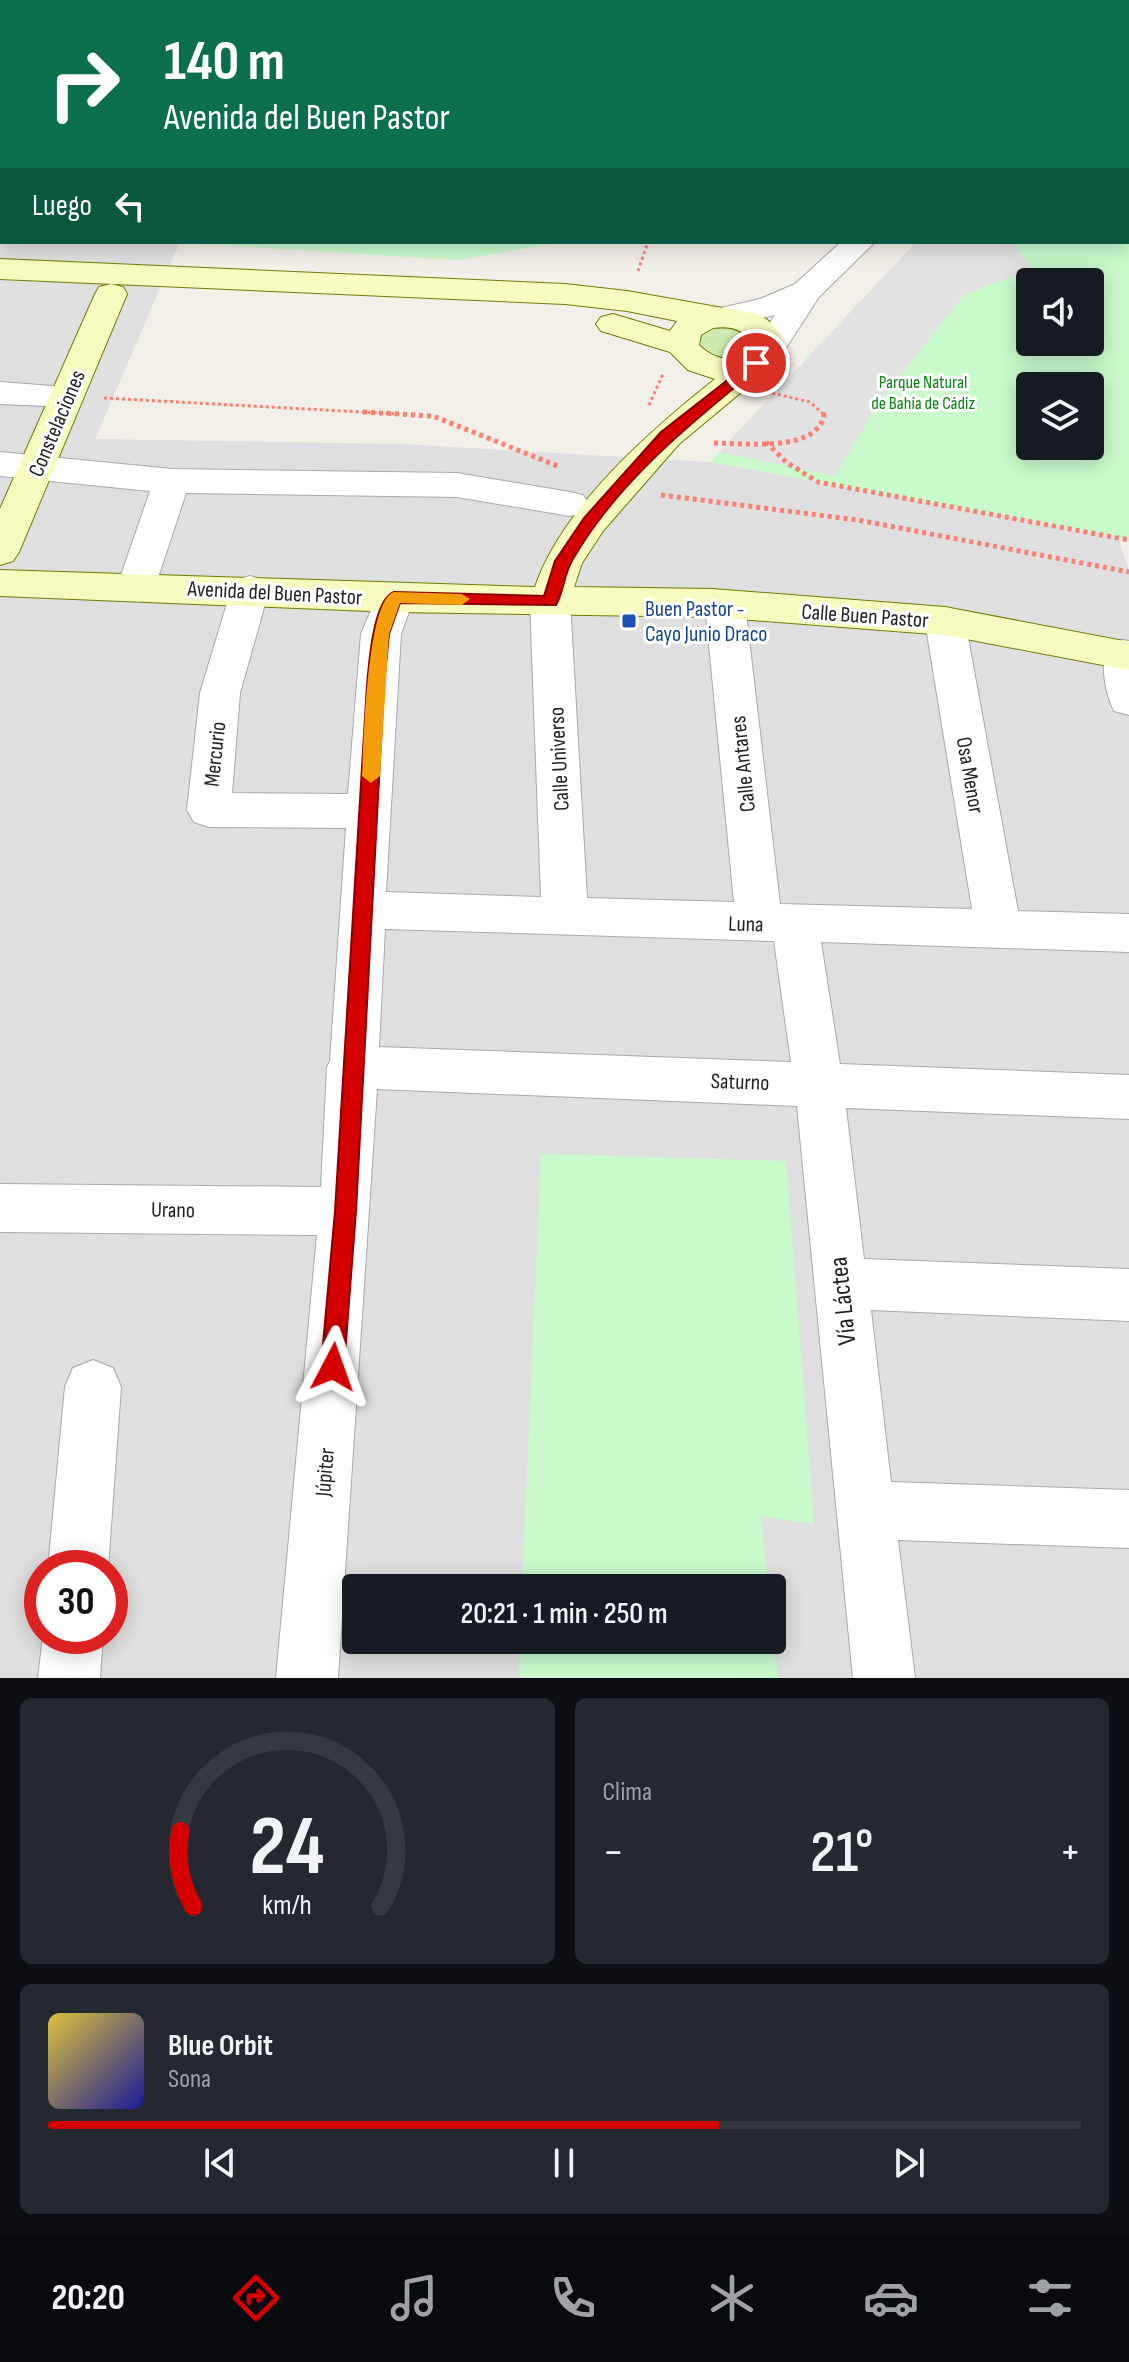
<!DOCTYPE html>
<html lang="es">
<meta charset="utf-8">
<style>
:root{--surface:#171b24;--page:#242831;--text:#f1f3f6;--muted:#9ea1a6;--line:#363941;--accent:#d40000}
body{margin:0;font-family:"Sofia Sans Condensed",sans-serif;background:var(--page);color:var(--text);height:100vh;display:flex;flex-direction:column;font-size:30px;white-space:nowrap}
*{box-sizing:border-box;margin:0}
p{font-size:26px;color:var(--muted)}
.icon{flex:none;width:44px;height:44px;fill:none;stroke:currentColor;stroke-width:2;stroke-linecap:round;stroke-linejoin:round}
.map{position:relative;height:1678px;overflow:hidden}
.details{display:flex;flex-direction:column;gap:20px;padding:20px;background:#0d0f14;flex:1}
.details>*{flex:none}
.hud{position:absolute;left:0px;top:0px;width:1130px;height:244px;box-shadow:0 4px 20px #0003;background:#0b6e4f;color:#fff;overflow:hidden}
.fabs{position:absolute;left:1016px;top:268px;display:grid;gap:16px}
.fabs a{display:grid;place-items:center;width:88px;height:88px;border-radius:8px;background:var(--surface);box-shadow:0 4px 20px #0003;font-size:40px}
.speed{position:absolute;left:24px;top:1550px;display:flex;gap:16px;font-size:40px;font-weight:700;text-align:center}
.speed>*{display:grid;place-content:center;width:104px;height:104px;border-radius:50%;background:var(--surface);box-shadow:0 4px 20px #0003;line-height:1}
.speed .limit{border:12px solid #d22;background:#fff;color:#111}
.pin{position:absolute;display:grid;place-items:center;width:68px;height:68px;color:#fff;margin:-34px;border:4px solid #fff;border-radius:50%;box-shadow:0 2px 8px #0007}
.me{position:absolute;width:88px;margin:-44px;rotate:4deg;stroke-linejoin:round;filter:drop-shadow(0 0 6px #0008)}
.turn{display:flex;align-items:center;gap:28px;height:168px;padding:0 32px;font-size:36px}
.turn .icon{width:104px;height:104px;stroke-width:2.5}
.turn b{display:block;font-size:56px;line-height:68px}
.then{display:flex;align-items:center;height:76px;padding:0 32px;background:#0003;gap:16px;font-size:30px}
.big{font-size:60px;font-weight:600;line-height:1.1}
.details .card{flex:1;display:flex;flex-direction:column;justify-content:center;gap:12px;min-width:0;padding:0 28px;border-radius:12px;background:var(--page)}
.details .dial{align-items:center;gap:0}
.dial svg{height:208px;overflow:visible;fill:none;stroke:var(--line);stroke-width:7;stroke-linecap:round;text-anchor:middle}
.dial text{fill:var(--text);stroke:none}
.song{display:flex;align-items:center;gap:24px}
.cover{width:96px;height:96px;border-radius:12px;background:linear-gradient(135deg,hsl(50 70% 55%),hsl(240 70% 35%))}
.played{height:8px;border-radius:4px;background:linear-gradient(90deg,var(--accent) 65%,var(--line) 65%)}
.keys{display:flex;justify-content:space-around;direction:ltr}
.heat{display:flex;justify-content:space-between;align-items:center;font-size:44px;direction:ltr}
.details .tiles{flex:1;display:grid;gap:20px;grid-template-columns:1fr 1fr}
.card:last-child{grid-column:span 2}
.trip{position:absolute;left:342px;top:1574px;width:444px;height:80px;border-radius:8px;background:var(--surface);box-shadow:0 4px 20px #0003;font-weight:600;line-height:80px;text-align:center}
.tabs{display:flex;height:128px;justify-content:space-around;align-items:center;background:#090b0e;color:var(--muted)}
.tabs .icon{width:56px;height:56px}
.tabs .on{color:var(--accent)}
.tabs b{font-size:36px;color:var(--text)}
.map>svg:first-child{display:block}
.residential{fill:#e0dfdf;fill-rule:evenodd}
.grass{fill:#cdebb0}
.park{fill:#c8facc;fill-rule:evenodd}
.parking{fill:#e2e2e2}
.water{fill:#aad3df}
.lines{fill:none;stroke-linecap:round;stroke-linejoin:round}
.lane-casing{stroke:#a9a9a9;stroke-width:2}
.street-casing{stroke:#a9a9a9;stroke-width:2}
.secondary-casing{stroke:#707d05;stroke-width:2}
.path-far1{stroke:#fa8072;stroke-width:3;stroke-dasharray:3 3;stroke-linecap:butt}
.path{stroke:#fa8072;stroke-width:5;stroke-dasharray:4 4;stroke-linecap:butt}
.lane{fill:#fff;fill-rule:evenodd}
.street{fill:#fff;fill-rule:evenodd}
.secondary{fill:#f7fabf;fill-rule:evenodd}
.route{fill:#d40000;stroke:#8a0000;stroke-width:2}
.slow{fill:#f59e0b}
.transit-dot{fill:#1a4fb4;stroke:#fff;stroke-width:3}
.labels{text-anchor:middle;stroke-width:6;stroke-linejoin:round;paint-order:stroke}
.far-park-label{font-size:18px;fill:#0c8416;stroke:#fff}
.street-label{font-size:22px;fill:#222;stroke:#fff}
.transit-label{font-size:22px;fill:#164399;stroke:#fff;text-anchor:start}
.near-street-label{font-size:26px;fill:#222;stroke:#fff}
</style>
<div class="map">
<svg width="1129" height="1678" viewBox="0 0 1129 1678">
<rect width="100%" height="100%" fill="#f2efe9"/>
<!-- residential -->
<path class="residential" d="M 0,228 L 2,242 L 180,242 L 95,439 L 402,444 L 710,462 L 1118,537 L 1129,571 L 1129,1678 L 0,1678 ZM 42,1568 L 110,1568 L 110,1636 L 42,1636 ZM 356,1588 L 772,1588 L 772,1640 L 356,1640 Z"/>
<!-- grass -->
<path class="grass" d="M 723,325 L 746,331 L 755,345 L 736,362 L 701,356 L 695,335 L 701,329 Z"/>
<!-- park -->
<g class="park">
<path d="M 0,0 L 1129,0 L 1129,539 L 710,462 L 876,285 L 923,242 L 1128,242 L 1128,2 L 2,2 L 2,232 ZM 1030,282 L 1090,282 L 1090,342 L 1030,342 ZM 1030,386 L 1090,386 L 1090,446 L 1030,446 Z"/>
<path d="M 168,242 L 562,242 L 458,260 Z"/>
<path d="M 541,1154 L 786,1161 L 814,1524 L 761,1516 L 768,1588 L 522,1588 Z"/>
<path d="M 772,1624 L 778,1678 L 519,1677 L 520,1640 L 772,1640 Z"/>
</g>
<!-- parking -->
<path class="parking" d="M 916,242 L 1013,242 L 1032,269 L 964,295 L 878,404 L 835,476 L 719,452 Z"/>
<!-- water -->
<path class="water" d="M 63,0 L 1129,0 L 1129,4 L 1128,2 Z"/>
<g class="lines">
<defs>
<rect id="lane" x="1128" y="77" width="1" height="10"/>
<g id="street">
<rect x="1128" y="120" width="1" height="18"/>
<path d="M 841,242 L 875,242 L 819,297 L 778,360 L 766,363 L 754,360 L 749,353 L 775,315 L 724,327 L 712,324 L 707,317 L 712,310 L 760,299 L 795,284 Z"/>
<path d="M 0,382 L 79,388 L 84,396 L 79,404 L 67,407 L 0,404 Z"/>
<path d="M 0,452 L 172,469 L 457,473 L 570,492 L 583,495 L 589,504 L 583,513 L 570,516 L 457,497 L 186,493 L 155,587 L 150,597 L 136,600 L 122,597 L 117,587 L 150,491 L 0,476 Z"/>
<path d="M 250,576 L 264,580 L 269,590 L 240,693 L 232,793 L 348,794 L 361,634 L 380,588 L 394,584 L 408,588 L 414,598 L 401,634 L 386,892 L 541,897 L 530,601 L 536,591 L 550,587 L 564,591 L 570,601 L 587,898 L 734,902 L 705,604 L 711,594 L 725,590 L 739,594 L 745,604 L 780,904 L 972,909 L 925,621 L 931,611 L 945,607 L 959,611 L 965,621 L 1018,911 L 1129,914 L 1129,952 L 821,942 L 840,1064 L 1129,1075 L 1129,1119 L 846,1108 L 864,1259 L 1129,1269 L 1129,1321 L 871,1310 L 891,1482 L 1129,1490 L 1129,1548 L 898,1540 L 915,1678 L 853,1678 L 797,1106 L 377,1089 L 338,1678 L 276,1678 L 317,1235 L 0,1232 L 0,1184 L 321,1187 L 327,1067 L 330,1061 L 346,828 L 209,827 L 194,822 L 187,810 L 200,693 L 231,590 L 236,580 ZM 385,929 L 774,941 L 791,1062 L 379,1047 Z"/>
<path d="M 1123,640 L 1129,641 L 1129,715 L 1114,711 C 1105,693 1099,661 1109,644 Z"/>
<path d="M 93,1360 L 113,1368 L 121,1387 L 108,1568 L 48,1568 L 65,1387 L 73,1368 Z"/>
<path d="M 43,1636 L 103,1636 L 100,1678 L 38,1678 Z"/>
</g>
<g id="secondary">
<path d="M 0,259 L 565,284 L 627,291 L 757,314 C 771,320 780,331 785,345 L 768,370 L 679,444 L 603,531 L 582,563 L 574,587 L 712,589 L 945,607 L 1129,642 L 1129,670 L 945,635 L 712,617 L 394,612 L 0,596 L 0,570 L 535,587 C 562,507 651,430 715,379 L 688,370 L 670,352 L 601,331 L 596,324 L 601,317 L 613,314 L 670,331 L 677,321 L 627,311 L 565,304 L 0,279 ZM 713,328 C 729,326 745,328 751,345 C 740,368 713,359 699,345 L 701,335 Z"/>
<path d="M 111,284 L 123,287 L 127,294 L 19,552 L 13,561 L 0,565 L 0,509 L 95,294 L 99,287 Z"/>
</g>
</defs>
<!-- lane casing -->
<use href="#lane" class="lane-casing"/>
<!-- street casing -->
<use href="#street" class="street-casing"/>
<!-- secondary casing -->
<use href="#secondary" class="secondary-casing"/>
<!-- path-far1 -->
<g class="path-far1">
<path d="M 638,271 L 648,242"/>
<path d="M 772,393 L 810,402 L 823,414"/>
<path d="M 104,398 L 399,414"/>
<path d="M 649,405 L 663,374"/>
</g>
<!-- path -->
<g class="path">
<path d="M 363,412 L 433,416 L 560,467"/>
<path d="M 766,442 L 786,462 L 818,482 L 1129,540"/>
<path d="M 714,443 C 744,443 817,453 824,415 L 821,412"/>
<path d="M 661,495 L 858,520 L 1129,572"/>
</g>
<!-- lane -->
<use href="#lane" class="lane"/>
<!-- street -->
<use href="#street" class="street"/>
<!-- secondary -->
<use href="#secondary" class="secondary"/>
</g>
<!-- route -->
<path class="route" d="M 756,358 L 761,360 L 761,366 C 692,422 618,481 573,559 C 564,573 564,591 556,605 L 400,603 L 389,634 L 384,685 L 356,1211 L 344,1367 L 341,1374 L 333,1378 L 325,1374 L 321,1367 L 335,1211 L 367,685 C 369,664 373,600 394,592 L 544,596 L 555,561 L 584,518 L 661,432 Z"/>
<!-- slow -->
<path class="slow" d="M 394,592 L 462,594 L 470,599 L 462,605 L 400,603 L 389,634 L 380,776 L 371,783 L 362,776 C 364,747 366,601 394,592 Z"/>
<!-- markers -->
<rect class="transit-dot" x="621" y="613" width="16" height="16" rx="4"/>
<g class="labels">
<!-- far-park labels -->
<g class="far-park-label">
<text x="923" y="388">Parque Natural<tspan x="923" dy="21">de Bahía de Cádiz</tspan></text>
</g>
<!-- street labels -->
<g class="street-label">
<text transform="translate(56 423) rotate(-67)" y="8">Constelaciones</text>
<text transform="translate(275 592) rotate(3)" y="8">Avenida del Buen Pastor</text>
<text transform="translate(865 615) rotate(4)" y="8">Calle Buen Pastor</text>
<text transform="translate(214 754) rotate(-84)" y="8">Mercurio</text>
<text transform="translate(558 759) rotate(-93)" y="8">Calle Universo</text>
<text transform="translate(742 764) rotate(-96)" y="8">Calle Antares</text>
<text transform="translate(971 775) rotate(80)" y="8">Osa Menor</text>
<text transform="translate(746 923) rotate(2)" y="8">Luna</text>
<text transform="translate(740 1081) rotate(2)" y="8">Saturno</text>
<text transform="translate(173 1209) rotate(1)" y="8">Urano</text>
<text transform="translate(324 1472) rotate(-85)" y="8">Júpiter</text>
</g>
<!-- transit labels -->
<g class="transit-label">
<text x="645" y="616">Buen Pastor -<tspan x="645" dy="25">Cayo Junio Draco</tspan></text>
</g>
<!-- near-street labels -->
<g class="near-street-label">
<text transform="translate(842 1301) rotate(-96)" y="9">Vía Láctea</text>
</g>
</g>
</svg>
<div class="fabs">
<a><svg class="icon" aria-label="sound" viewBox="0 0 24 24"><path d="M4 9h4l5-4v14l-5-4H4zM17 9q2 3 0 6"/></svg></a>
<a><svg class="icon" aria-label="layers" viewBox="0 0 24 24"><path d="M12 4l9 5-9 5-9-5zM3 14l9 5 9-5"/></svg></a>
</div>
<div class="speed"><div class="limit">30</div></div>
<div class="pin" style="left:756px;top:363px;background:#d93025"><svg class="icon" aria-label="arrive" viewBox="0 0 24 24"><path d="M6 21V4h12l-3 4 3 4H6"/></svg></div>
<svg class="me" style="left:333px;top:1367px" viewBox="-20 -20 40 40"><path d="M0-17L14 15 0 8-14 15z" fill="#d40000" stroke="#fff" stroke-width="4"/></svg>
<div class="trip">20:21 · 1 min · 250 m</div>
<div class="hud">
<div class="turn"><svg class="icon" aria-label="right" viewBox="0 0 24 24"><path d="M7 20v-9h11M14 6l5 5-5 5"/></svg><div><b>140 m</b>Avenida del Buen Pastor</div></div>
<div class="then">Luego<svg class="icon" aria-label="left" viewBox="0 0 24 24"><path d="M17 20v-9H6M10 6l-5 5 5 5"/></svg></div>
</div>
</div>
<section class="details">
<div class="tiles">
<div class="card dial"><svg viewBox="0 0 100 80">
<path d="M14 69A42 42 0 1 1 86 69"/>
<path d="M14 69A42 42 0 0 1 9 40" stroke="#d40000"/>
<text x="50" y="56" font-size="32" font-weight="700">24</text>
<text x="50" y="72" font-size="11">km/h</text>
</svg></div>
<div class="card"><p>Clima</p>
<div class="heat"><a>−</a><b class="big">21°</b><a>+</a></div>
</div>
<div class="card">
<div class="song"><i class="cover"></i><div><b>Blue Orbit</b><p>Sona</p></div></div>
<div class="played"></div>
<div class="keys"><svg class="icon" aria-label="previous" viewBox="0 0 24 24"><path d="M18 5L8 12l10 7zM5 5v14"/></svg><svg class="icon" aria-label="pause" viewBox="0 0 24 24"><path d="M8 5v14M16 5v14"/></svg><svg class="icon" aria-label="next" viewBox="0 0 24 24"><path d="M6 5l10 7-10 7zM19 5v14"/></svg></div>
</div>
</div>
</section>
<nav class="tabs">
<b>20:20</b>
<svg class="icon on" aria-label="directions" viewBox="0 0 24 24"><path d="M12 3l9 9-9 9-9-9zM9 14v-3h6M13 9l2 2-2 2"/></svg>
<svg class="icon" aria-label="music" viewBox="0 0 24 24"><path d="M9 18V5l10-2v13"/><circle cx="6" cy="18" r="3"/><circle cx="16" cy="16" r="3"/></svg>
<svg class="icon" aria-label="phone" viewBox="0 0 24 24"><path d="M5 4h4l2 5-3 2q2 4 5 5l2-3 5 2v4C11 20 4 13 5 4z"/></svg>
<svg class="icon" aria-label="climate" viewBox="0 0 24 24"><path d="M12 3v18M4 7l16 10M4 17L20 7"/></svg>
<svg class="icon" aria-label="car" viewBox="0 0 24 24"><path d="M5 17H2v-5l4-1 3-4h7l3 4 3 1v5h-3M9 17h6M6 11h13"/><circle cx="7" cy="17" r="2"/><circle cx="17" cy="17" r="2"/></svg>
<svg class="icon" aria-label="filters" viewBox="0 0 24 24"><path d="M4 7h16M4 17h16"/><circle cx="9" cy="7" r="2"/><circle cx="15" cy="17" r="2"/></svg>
</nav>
